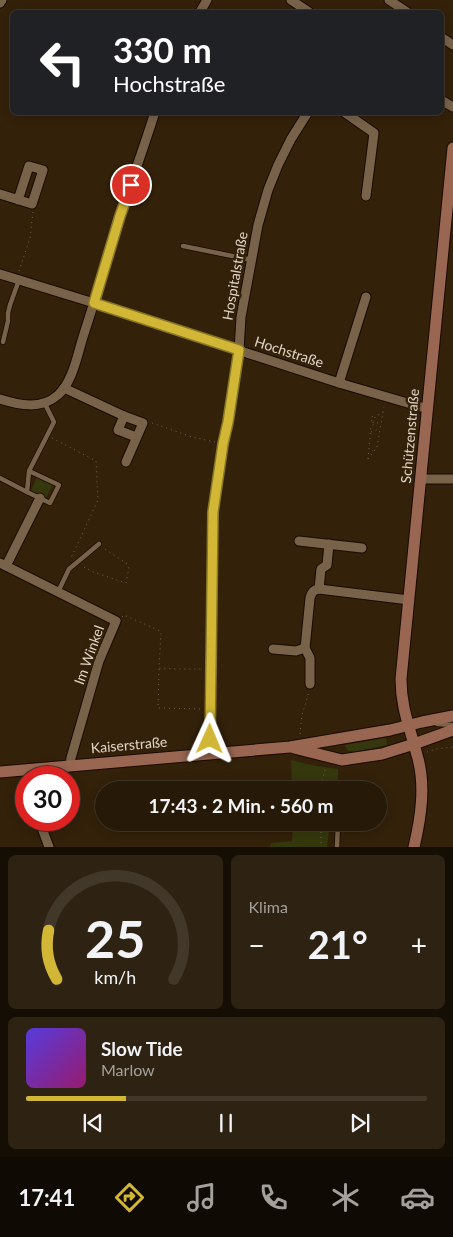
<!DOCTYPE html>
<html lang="de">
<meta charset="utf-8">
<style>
:root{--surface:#261908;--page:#2e2212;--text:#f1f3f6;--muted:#a4a09c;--line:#423829;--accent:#d2b736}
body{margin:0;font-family:Lato,sans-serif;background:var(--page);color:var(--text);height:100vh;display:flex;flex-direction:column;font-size:19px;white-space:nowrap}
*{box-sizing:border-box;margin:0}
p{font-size:16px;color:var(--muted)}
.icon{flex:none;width:28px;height:28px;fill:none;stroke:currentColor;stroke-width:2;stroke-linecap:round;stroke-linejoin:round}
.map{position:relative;height:847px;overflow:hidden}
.drawer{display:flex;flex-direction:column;gap:8px;padding:8px;background:#150e04;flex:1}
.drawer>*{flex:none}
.banner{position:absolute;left:10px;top:10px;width:434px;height:105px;border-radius:8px;box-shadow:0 2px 12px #0003,0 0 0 1px var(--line);background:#202124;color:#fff;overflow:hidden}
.speed{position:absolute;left:15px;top:766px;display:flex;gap:10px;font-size:25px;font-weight:700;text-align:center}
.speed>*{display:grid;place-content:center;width:65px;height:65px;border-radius:50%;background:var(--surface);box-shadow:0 2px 12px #0003,0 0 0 1px var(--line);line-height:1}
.speed .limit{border:8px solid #d22;background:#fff;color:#111}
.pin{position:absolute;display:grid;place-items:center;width:42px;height:42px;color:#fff;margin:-21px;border:2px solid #fff;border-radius:50%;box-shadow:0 1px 5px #0007}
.me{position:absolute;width:55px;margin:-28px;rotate:1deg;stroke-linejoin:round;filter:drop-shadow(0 0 4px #0008)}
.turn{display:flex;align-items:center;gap:18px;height:105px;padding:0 20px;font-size:22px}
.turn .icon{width:65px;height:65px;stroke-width:2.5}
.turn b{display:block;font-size:35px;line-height:42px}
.big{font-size:38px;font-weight:700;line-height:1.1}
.drawer .widget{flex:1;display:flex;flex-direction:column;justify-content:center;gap:8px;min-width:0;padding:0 18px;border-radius:8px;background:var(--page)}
.drawer .dial{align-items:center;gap:0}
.dial svg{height:130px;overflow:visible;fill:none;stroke:var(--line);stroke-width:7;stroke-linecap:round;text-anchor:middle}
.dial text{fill:var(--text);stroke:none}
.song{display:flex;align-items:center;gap:15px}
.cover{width:60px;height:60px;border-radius:8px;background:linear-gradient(135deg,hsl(250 70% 55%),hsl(320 70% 35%))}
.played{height:5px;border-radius:2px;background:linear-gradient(90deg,var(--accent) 25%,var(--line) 25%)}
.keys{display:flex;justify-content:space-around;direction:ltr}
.heat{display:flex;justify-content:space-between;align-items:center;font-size:28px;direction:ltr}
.drawer .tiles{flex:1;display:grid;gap:8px;grid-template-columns:1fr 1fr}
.widget:last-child{grid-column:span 2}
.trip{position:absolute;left:95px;top:781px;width:292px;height:50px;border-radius:25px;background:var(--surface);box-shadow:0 2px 12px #0003,0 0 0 1px var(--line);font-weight:700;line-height:50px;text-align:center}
.menu{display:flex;height:80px;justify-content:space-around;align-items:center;background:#0f0a03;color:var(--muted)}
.menu .icon{width:35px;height:35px}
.menu .current{color:var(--accent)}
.menu b{font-size:22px;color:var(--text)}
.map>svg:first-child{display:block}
.green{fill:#35380c}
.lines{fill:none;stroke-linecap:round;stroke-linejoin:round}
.lane-casing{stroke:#1a0a00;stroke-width:6}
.street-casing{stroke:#1a0a00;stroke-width:11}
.secondary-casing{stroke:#1a0a00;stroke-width:13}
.path{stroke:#756551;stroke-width:1;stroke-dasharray:1 4;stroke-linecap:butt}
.lane{stroke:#78634a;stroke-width:4.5}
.street{stroke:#78634a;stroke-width:9}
.secondary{stroke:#996751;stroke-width:11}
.route-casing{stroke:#887723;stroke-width:12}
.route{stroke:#d2b736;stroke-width:9}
.labels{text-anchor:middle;stroke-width:5;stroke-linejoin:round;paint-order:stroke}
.street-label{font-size:14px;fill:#e1d5c7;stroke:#33210a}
</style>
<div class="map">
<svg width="453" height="847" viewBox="0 0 453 847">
<rect width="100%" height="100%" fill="#33210a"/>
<!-- green -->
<g class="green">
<path d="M 37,477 L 53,485 L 46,498 L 31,491 Z"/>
<path d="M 386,738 L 387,745 L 353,752 L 347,750 L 345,745 Z"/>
<path d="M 291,760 L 316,766 L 338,769 L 338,785 L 332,785 L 332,790 L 292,790 Z"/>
<path d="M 293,823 L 330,823 L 327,847 L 270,847 L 271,843 L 292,841 Z"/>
</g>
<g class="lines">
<defs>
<g id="lane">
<path d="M 183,246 L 252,260"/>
<path d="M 3,342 L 8,321 L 8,313 L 10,305 L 19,280"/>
<path d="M 29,471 L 59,485 L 50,503 L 27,492 L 29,471 L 54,422 L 44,402"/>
<path d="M 0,478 L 27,492"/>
<path d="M 58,592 L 69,569 L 99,544"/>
<path d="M 437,724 L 453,725"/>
<path d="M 340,790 L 340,783"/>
<path d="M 337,847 L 338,822"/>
</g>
<g id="street">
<path d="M 291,0 L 309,12"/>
<path d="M 389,0 L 407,12"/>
<path d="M 0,3 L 2,0"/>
<path d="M 200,12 L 207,0"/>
<path d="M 441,37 L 453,45"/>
<path d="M 441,100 L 453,107"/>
<path d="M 344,112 L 374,133 L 366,196"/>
<path d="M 0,194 L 32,204 L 43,170 L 29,166 L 18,200"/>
<path d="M 0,274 L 94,303 L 339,383 L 428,409"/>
<path d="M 339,383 L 366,297"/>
<path d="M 64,388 L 124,416 L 143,423 L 126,462"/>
<path d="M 0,399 C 19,405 41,410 58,395 C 73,381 77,356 83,337 C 96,297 108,257 120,217 C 131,182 144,147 155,112"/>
<path d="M 124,416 L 118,430 L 136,437"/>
<path d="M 421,479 L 453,479"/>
<path d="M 299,541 L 362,548"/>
<path d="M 0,563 L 116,621 L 99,661 L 71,758 L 70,765"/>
<path d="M 6,566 L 40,498"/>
<path d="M 319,589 L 321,569 L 327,565 L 329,544"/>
<path d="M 273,649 L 296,651 L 305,648"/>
<path d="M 310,684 L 310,658 L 305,648 L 310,598 C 312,592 313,590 319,589 L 409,600"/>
<path d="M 209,754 L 213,512 L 223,444 L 228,422 L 239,350 L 241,317 L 258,225 L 268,190 L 278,165 L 291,139 L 308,112"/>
<path d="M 39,820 L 49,847"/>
</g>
<g id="secondary">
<path d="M 294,748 L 342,760 L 382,754 L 414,744 L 453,730"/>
<path d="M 0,772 L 290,747 L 390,730 L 422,722 L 453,716"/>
<path d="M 414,847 C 421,817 426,785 417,755 C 410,728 401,708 401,679 L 453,148"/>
</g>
</defs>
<!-- lane casing -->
<use href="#lane" class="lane-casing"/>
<!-- street casing -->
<use href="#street" class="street-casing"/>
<!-- secondary casing -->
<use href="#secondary" class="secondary-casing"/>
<!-- path -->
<g class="path">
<path d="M 19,271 L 30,238 L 33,212"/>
<path d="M 372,416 L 373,417 L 371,423 L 373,423 L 375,417 L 383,412"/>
<path d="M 152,423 L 192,437 L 215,442"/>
<path d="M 371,432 L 379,429"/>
<path d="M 52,438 L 96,461 L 98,500 L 71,558"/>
<path d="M 368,459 L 377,447 L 384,407"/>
<path d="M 368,459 L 371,426 L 381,421"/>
<path d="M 84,567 L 93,572 L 126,583 L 129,568 L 126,563 L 103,548"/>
<path d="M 122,617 L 124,615 L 158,630 L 161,632 L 159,668 L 176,669 L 202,669"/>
<path d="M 159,669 L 158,708 L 202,709"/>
<path d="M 300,734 L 302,715 L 309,692"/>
<path d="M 427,752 L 436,749 L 453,747"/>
<path d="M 321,790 L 320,787 L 326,767"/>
<path d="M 321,822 L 321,847"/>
</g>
<!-- lane -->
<use href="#lane" class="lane"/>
<!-- street -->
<use href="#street" class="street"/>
<!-- secondary -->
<use href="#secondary" class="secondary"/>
</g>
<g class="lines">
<defs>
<path id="route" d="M 131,185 L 120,216 L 94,303 L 239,350 L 228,422 L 223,444 L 213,512 L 210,739"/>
</defs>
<!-- route casing -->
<use href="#route" class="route-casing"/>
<!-- route -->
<use href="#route" class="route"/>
</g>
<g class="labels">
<!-- street labels -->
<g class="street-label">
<text transform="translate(235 276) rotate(-80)" y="5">Hospitalstraße</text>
<text transform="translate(289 352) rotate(18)" y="5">Hochstraße</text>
<text transform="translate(410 436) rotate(-85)" y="5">Schützenstraße</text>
<text transform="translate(89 655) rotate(-70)" y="5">Im Winkel</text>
<text transform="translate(129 745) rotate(-5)" y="5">Kaiserstraße</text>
</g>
</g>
</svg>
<div class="speed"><div class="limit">30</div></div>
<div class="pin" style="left:131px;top:185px;background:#d93025"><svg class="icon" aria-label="arrive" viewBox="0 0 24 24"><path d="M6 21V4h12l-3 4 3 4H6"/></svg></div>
<svg class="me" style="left:210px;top:739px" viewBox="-20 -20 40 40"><path d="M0-17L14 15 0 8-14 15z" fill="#d2b736" stroke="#fff" stroke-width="4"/></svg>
<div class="trip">17:43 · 2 Min. · 560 m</div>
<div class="banner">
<div class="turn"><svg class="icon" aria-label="left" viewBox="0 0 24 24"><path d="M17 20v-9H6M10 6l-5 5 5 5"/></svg><div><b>330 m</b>Hochstraße</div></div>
</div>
</div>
<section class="drawer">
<div class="tiles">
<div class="widget dial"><svg viewBox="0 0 100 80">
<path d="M14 69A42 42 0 1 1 86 69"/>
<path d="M14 69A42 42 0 0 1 9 39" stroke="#d2b736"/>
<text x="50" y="56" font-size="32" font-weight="700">25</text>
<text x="50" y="72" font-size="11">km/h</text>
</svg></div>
<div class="widget"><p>Klima</p>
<div class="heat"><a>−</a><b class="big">21°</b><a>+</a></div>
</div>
<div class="widget">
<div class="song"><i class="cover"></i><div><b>Slow Tide</b><p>Marlow</p></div></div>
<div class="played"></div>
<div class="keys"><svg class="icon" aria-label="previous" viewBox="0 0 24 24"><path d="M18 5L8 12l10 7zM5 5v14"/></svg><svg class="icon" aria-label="pause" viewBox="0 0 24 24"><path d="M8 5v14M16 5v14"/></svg><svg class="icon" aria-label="next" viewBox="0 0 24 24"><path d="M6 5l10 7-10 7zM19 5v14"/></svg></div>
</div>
</div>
</section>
<nav class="menu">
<b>17:41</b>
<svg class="icon current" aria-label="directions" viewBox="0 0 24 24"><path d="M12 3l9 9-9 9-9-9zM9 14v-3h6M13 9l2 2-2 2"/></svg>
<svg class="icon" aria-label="music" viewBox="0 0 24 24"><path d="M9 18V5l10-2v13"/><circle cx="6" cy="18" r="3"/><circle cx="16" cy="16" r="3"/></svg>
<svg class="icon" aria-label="phone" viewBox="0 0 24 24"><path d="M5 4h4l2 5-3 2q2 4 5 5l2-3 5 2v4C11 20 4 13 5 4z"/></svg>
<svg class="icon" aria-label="climate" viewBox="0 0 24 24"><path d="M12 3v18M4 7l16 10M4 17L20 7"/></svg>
<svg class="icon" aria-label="car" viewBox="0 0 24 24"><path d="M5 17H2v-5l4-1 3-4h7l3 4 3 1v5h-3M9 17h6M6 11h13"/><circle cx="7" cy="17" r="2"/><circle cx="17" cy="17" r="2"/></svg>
</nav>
